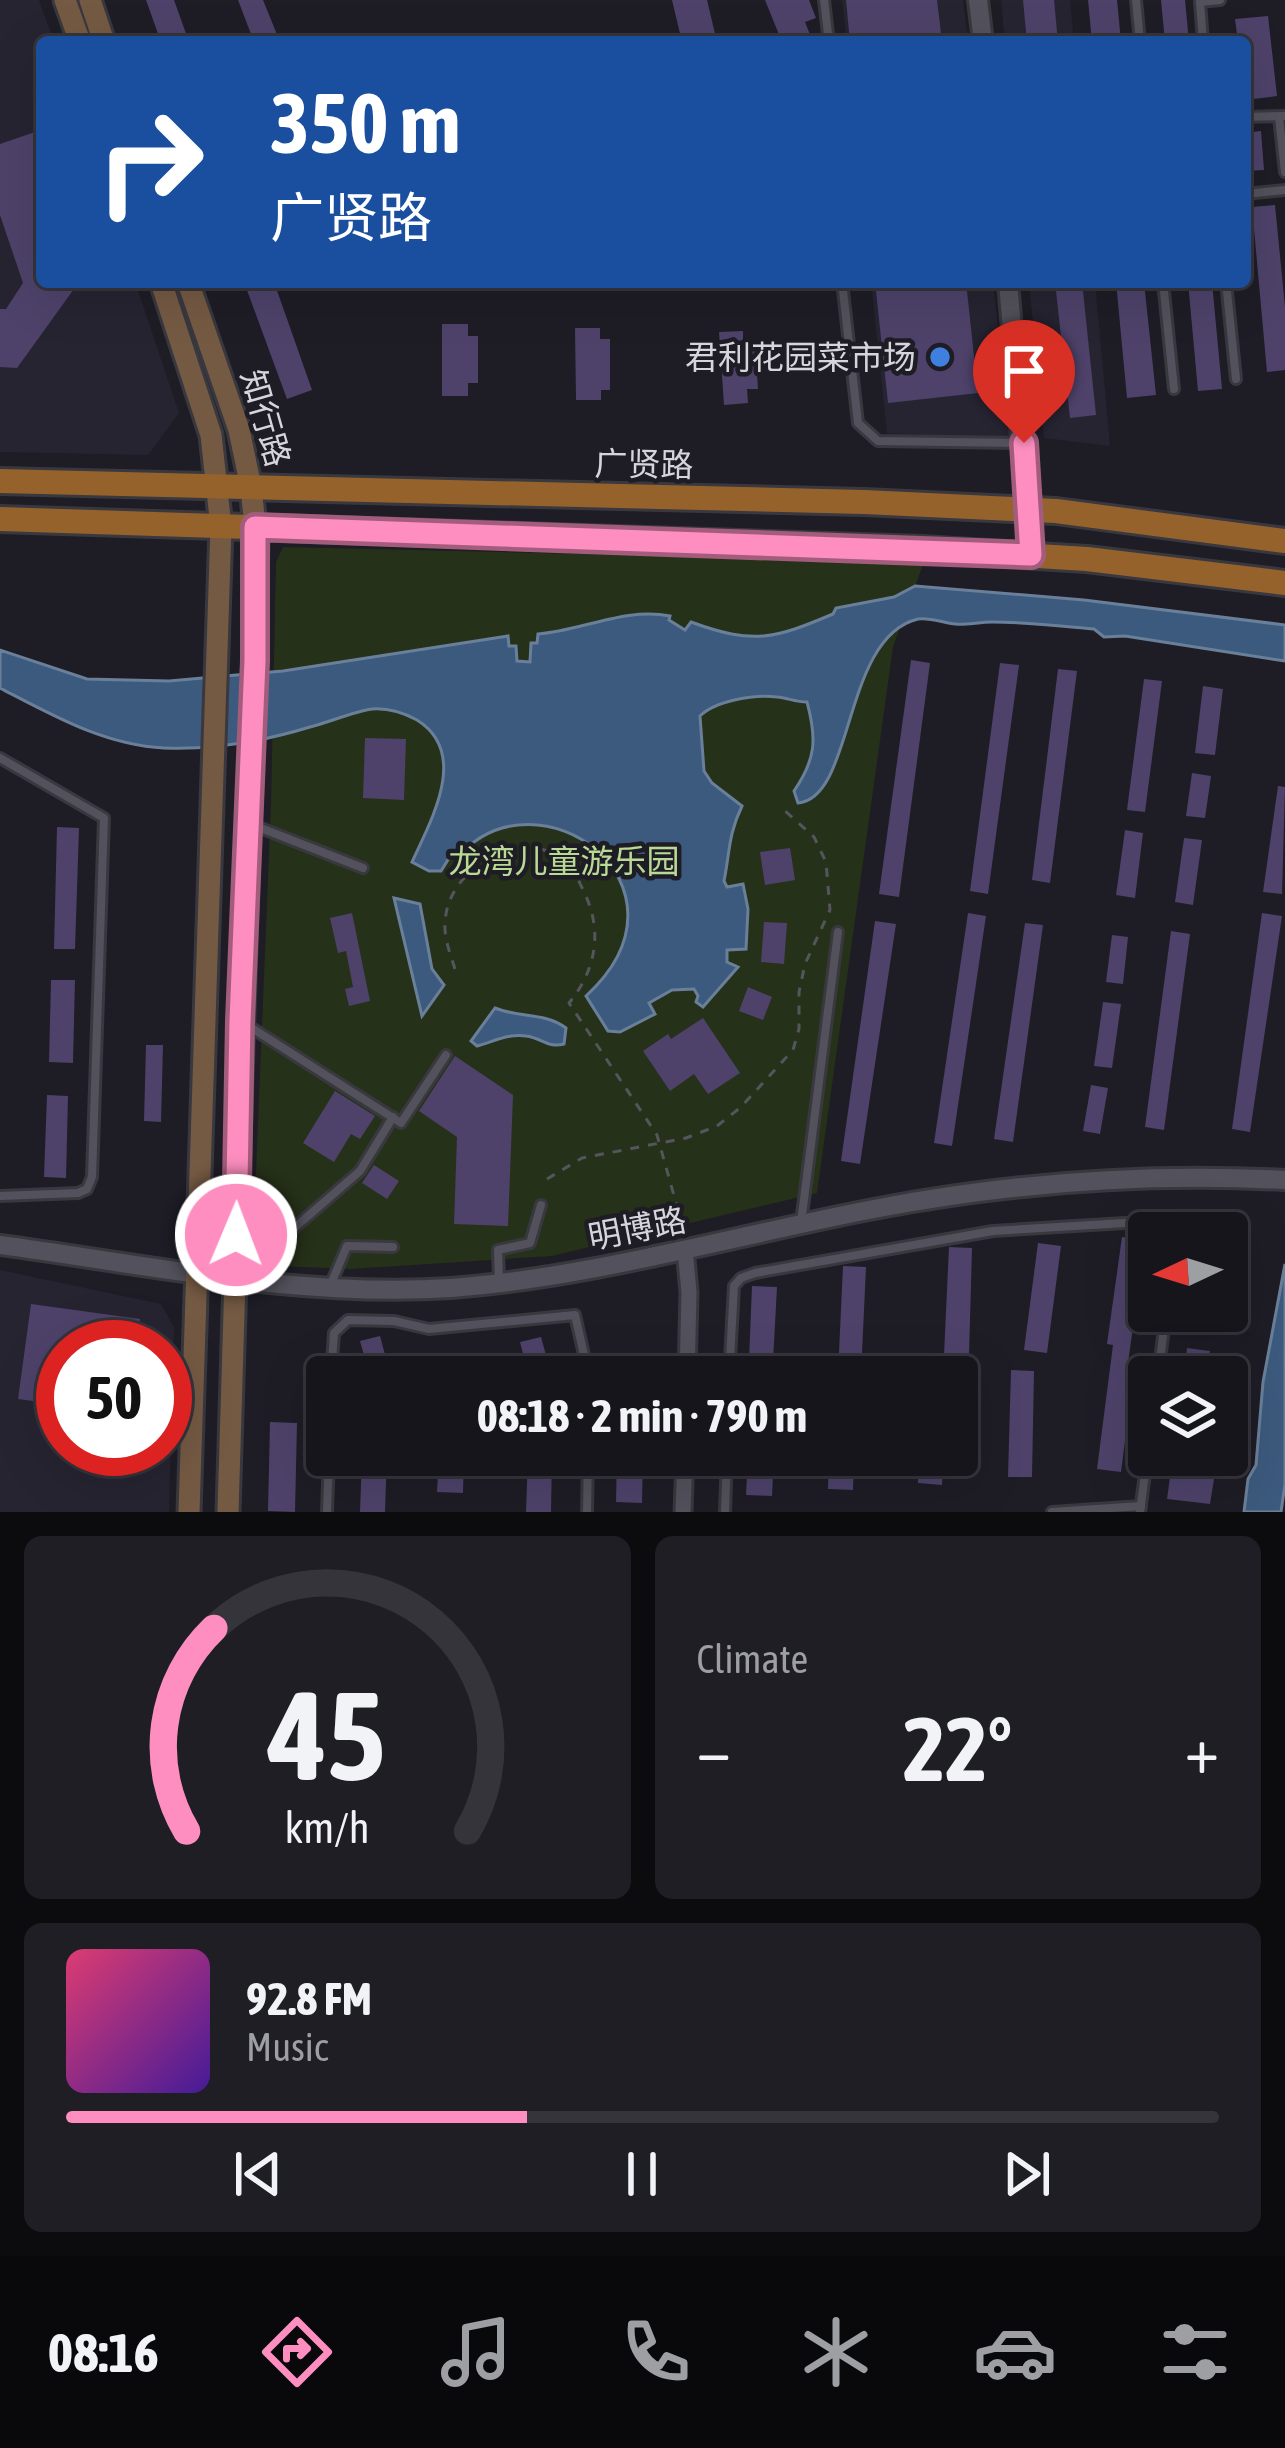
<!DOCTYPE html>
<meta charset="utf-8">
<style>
:root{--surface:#16151c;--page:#1f1e25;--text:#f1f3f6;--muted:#9e9fa3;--line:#35343b;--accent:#fd8ebf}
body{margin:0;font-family:"Asap Condensed","Noto Sans SC",sans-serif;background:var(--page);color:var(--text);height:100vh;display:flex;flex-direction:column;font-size:45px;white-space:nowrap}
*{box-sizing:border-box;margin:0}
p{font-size:39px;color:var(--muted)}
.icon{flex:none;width:66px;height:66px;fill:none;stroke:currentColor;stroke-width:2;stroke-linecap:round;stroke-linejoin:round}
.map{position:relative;height:1512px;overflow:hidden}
.sheet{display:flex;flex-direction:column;gap:24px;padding:24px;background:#0c0c0f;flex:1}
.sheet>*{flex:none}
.guide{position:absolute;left:36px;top:36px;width:1215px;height:252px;border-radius:12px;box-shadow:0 12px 48px #0002,0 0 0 3px var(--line);background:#1a4fa0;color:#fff;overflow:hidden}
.needle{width:78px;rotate:266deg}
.fabs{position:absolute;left:1128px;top:1212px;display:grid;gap:24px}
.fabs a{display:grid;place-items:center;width:120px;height:120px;border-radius:12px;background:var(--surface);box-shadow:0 12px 48px #0002,0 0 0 3px var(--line);font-size:60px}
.speed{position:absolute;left:36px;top:1320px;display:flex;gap:24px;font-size:60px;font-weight:700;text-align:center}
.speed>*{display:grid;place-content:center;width:156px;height:156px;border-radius:50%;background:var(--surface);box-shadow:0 12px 48px #0002,0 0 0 3px var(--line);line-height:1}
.speed .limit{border:18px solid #d22;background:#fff;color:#111}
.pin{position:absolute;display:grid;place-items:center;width:102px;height:102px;color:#fff;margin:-123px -51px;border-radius:50% 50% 50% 0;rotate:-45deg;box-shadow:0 0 12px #0007}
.pin .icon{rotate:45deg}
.me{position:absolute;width:132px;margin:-66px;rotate:1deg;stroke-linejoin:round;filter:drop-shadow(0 0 9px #0008)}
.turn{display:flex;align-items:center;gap:42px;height:252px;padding:0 36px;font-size:54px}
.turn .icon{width:156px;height:156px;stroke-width:2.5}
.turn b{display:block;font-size:84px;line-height:102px}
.big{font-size:90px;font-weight:700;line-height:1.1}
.sheet .tile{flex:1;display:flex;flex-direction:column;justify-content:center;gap:18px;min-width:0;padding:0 42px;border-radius:18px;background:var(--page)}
.sheet .dial{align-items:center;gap:0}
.dial svg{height:312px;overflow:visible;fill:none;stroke:var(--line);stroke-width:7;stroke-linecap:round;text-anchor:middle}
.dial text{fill:var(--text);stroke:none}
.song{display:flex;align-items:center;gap:36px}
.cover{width:144px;height:144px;border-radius:18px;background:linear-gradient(135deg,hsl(340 70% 55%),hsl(260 70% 35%))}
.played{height:12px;border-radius:6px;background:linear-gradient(90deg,var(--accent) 40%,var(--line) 40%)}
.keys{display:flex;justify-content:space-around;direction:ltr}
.heat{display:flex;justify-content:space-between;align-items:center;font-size:66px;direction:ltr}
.sheet .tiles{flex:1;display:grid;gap:24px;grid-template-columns:1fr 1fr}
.tile:last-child{grid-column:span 2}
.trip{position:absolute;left:306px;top:1356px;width:672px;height:120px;border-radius:12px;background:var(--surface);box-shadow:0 12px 48px #0002,0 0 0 3px var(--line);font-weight:700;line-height:120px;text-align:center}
.dock{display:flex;height:192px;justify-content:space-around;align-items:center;background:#09080b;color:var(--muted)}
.dock .icon{width:84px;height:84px}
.dock .on{color:var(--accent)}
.dock b{font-size:54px;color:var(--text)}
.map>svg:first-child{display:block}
.built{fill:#272432;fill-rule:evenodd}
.green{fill:#263119}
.water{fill:#3c5a7d;stroke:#6a7f99;stroke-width:3}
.building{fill:#4e426a}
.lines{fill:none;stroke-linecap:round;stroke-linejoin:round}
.service-casing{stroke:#39383f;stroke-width:14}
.minor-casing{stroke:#39383f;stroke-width:21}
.tertiary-casing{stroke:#39383f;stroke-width:24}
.secondary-casing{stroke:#39383f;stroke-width:27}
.primary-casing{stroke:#39383f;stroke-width:30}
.path{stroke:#56545c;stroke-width:3;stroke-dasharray:9 9;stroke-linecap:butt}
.service{stroke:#53515b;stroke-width:8}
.minor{stroke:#53515b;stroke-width:15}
.tertiary{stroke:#53515b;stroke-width:18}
.secondary{stroke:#755a43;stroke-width:21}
.primary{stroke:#96622b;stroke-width:24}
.route-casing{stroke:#a45c7c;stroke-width:30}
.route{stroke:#fd8ebf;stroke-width:21}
.shop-dot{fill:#3f7fe0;stroke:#1e1c25;stroke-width:4.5}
.labels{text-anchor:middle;stroke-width:9;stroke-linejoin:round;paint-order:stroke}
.poi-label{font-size:33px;fill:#d6d5db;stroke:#1e1c25;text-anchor:end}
.street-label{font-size:33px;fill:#d6d5db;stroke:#1e1c25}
.park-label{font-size:33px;fill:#b9d995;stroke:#1e1c25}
</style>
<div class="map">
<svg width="1285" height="1512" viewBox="0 0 1285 1512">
<rect width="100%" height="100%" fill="#1e1c25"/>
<!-- built -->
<g class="built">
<path d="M 0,0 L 39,0 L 54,42 L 42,42 L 42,282 L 135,282 L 179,413 L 148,455 L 0,452 Z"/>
<path d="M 842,0 L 963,0 L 968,42 L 847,42 Z"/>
<path d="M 1001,0 L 1070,0 L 1074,42 L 1005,42 Z"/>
<path d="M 871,282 L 993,282 L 1010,440 L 887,433 Z"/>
<path d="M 1029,282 L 1095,282 L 1110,446 L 1044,438 Z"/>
<path d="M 0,1270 L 161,1304 L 174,1327 L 169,1512 L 0,1512 ZM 63,1347 L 165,1347 L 165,1449 L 63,1449 Z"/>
</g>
<!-- green -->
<path class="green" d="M 283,547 L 924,562 L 893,647 L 817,1193 L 552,1256 L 351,1269 L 277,1266 L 257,1260 L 253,1246 L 271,805 L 276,562 Z"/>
<!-- water -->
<g class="water">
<path d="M 915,586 L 1084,600 L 1285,625 L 1285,661 L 1125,636 L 1104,637 L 1094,629 C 1060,626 1025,622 992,622 C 979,622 967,625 955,624 C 944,623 929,617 918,619 C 842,637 855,798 798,803 L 794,791 C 816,759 817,739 807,702 C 795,702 788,698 777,697 C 754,694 715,701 700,716 L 704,771 L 712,783 L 742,806 C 728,835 730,852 724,881 L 727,887 L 743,884 L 748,909 L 746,949 L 727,950 L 727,962 L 738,967 L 703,1007 L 696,1002 L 698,996 L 694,989 L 672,990 L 649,1003 L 655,1014 L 620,1032 L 608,1031 L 586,996 C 706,886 538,764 457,858 L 451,855 L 441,871 L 429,871 L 412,862 C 431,820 470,753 417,720 C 404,713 387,708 372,709 C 352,712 330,722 310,727 C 264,741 212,750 164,748 C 104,745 52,715 0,688 L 0,650 L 87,679 L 169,681 L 283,671 L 508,636 L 509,646 L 516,646 L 517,661 L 530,662 L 531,643 L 537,643 L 538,634 C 581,631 625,607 670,616 L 669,620 L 685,630 L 691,622 C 754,645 774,639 833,614 L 836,608 L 894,597 Z"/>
<path d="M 394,898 L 420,904 L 432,969 L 444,985 L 422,1016 Z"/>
<path d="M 495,1008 C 519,1018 545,1012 566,1028 L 564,1044 C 547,1048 542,1038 526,1036 C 509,1033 493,1042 477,1046 L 471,1041 Z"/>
<path d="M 1285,1264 L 1285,1484 L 1281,1512 L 1244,1512 L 1248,1479 L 1256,1465 L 1263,1382 Z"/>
</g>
<!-- building -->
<g class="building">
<path d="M 146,0 L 174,0 L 189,42 L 161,42 Z"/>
<path d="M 238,0 L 263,0 L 278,37 L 254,42 Z"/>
<path d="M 672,0 L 707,0 L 717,42 L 682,42 Z"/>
<path d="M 765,0 L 809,0 L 816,18 L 805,22 L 813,42 L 782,42 Z"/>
<path d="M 846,0 L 937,0 L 942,42 L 850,42 Z"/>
<path d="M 1023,0 L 1054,0 L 1058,42 L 1027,42 Z"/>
<path d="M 1088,0 L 1117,0 L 1121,42 L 1092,42 Z"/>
<path d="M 1161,0 L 1185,0 L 1189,42 L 1165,42 Z"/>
<path d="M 1268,16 L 1277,96 L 1245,100 L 1245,42 L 1238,42 L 1235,19 Z"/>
<path d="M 1261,131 L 1264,170 L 1245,171 L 1245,133 Z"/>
<path d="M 35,132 L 42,152 L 42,282 L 79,282 L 17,368 L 0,367 L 0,309 L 6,309 L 23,283 L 0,215 L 0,144 Z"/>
<path d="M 1275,205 L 1285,307 L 1285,370 L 1267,372 L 1252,207 Z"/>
<path d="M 244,282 L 274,282 L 312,390 L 287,399 Z"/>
<path d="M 875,282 L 966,282 L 978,393 L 888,403 Z"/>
<path d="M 1055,282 L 1082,282 L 1096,415 L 1070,418 Z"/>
<path d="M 1116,282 L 1144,282 L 1156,395 L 1127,398 Z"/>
<path d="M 1188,282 L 1212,282 L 1222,389 L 1198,391 Z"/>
<path d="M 442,324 L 468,324 L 468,336 L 478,336 L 478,383 L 468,383 L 468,396 L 442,396 Z"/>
<path d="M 575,328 L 600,328 L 600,339 L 610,339 L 610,390 L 601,390 L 601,400 L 576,400 Z"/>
<path d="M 743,331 L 743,342 L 755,341 L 758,389 L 747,389 L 748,403 L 724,405 L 719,332 Z"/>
<path d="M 911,660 L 930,663 L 899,897 L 879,894 Z"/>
<path d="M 1000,663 L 1019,665 L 988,894 L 970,891 Z"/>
<path d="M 1058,669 L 1077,671 L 1050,883 L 1032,880 Z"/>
<path d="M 1144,679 L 1162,681 L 1145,812 L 1127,810 Z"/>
<path d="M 1203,686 L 1223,689 L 1215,755 L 1195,753 Z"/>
<path d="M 365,738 L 406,739 L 404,800 L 363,798 Z"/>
<path d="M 1192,773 L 1211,776 L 1205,818 L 1186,816 Z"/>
<path d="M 1278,786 L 1285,787 L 1282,894 L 1263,892 Z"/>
<path d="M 57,827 L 79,828 L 75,949 L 54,949 Z"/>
<path d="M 1125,830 L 1143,833 L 1135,898 L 1116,895 Z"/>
<path d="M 1184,838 L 1202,840 L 1193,905 L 1175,902 Z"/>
<path d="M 790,848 L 795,880 L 765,885 L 760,852 Z"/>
<path d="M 352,913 L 370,1001 L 349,1006 L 345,989 L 353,987 L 346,951 L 338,953 L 330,918 Z"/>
<path d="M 968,913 L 986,916 L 952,1146 L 934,1143 Z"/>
<path d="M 1262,913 L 1282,916 L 1250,1132 L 1232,1129 Z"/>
<path d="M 875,921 L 896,924 L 860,1164 L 841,1161 Z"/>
<path d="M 764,922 L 787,923 L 784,964 L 761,962 Z"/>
<path d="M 1025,923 L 1043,925 L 1013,1142 L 994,1139 Z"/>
<path d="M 1171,931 L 1190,934 L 1164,1130 L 1145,1127 Z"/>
<path d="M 1112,935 L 1128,937 L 1123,984 L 1106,982 Z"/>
<path d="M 51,980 L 75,980 L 73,1063 L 49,1062 Z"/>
<path d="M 748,987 L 772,997 L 763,1020 L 739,1011 Z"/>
<path d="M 1103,1002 L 1121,1004 L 1112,1068 L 1094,1066 Z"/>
<path d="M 703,1018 L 740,1073 L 708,1094 L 694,1074 L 670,1091 L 643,1051 L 668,1034 L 671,1039 Z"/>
<path d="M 146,1045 L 163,1045 L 161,1122 L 144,1121 Z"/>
<path d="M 455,1056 L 513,1095 L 508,1226 L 454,1224 L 457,1137 L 419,1111 Z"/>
<path d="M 1091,1085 L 1108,1088 L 1100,1134 L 1083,1131 Z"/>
<path d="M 335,1091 L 375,1116 L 360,1139 L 351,1134 L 334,1162 L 303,1143 Z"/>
<path d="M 47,1095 L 68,1096 L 66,1178 L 44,1177 Z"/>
<path d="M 374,1165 L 399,1181 L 387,1199 L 362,1183 Z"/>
<path d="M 1122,1237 L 1145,1240 L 1128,1363 L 1135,1364 L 1121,1472 L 1097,1469 L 1113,1345 L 1107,1344 Z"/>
<path d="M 1038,1243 L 1061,1246 L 1047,1353 L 1024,1350 Z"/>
<path d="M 949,1247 L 972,1248 L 969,1356 L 944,1355 Z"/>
<path d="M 843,1266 L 866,1267 L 861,1375 L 838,1374 Z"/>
<path d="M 752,1286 L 777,1287 L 773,1361 L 749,1360 Z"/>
<path d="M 31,1304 L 140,1319 L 137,1347 L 63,1347 L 63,1405 L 18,1399 Z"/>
<path d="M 380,1336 L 391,1377 L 370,1377 L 360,1341 Z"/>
<path d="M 541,1337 L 552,1377 L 529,1377 L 520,1342 Z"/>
<path d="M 1187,1348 L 1210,1351 L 1206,1377 L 1184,1377 Z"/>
<path d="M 435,1353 L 480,1354 L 479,1377 L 434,1377 Z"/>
<path d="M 1011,1370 L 1034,1371 L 1032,1477 L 1008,1477 Z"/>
<path d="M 270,1422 L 297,1423 L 295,1512 L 268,1511 Z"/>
<path d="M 362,1455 L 387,1455 L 385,1512 L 360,1512 Z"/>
<path d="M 439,1455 L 464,1455 L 463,1493 L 437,1492 Z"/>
<path d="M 528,1455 L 552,1455 L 551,1512 L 526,1512 Z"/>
<path d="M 617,1455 L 643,1455 L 642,1503 L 616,1502 Z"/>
<path d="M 748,1455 L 774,1455 L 772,1496 L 746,1495 Z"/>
<path d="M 829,1455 L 854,1455 L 853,1490 L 828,1489 Z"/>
<path d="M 919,1455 L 944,1455 L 942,1485 L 918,1483 Z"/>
<path d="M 1173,1455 L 1195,1455 L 1192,1476 L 1214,1479 L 1210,1504 L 1167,1499 Z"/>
</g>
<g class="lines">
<defs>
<g id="service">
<path d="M 824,0 L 829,42"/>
<path d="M 1136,0 L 1140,42"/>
<path d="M 1203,42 L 1200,2 L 1220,0"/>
<path d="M 1245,117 L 1285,116"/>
<path d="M 1279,117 L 1285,172"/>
<path d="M 1245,194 L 1285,190"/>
<path d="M 842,282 L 858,423 L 878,441 L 1023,443"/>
<path d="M 1163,282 L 1174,389"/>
<path d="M 1226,282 L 1236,379"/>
<path d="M 0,758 L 104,818 L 92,1177 L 87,1189 L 78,1193 L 0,1196"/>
<path d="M 253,825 L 363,868"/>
<path d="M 247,1025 L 401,1123 L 446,1055"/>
<path d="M 801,1223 L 838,932"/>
<path d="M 241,1274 L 360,1171 L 393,1117"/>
<path d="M 499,1281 L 498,1250 L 530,1243 L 541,1205"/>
<path d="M 330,1286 L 347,1246 L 393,1247"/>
<path d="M 331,1377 L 334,1333 L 348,1320 L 394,1321 L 429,1329 L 575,1315 L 589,1377"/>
<path d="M 729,1377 L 734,1286 L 741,1278 L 755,1273 L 993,1231 L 1175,1220 L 1176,1233"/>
<path d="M 1158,1377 L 1166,1311"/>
<path d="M 327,1512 L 329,1455"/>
<path d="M 587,1512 L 588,1455"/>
<path d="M 725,1512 L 727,1455"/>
<path d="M 1052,1512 L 1141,1506"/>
<path d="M 1140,1512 L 1149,1443"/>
</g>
<g id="minor">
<path d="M 685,1249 L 689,1292 L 687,1377"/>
<path d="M 683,1512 L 685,1455"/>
</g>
<g id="tertiary">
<path d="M 978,0 L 983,42"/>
<path d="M 1008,282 L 1031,555"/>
<path d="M 0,1245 C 148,1265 301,1298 451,1288 C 595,1277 736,1235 879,1208 C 1011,1183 1150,1173 1285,1180"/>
</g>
<g id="secondary">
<path d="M 65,0 L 80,42"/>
<path d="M 90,0 L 104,42"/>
<path d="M 161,282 L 211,435 L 221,527 L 189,1512"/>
<path d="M 188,282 L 239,430 L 251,487 L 257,546 L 228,1512"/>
</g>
<g id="primary">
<path d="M 0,481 L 864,502 L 1056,511 L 1285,541"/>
<path d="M 0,519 L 922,549 L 1087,559 L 1285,583"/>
</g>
</defs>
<!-- service casing -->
<use href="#service" class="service-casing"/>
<!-- minor casing -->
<use href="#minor" class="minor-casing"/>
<!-- tertiary casing -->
<use href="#tertiary" class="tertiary-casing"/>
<!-- secondary casing -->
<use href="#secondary" class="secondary-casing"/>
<!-- primary casing -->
<use href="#primary" class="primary-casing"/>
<!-- path -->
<g class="path">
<path d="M 455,969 C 449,950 442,933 446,914 C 453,870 512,832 554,854 C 569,862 577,876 583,890 C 603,929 597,969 569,1003 L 657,1135 L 685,1235"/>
<path d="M 547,1179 L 582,1158 L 686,1138 L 717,1126 L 741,1107 L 793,1050 L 799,1029 L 799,992 L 805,964 L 830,910 L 826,862 L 814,837 L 783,809"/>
</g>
<!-- service -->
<use href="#service" class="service"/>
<!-- minor -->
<use href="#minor" class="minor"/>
<!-- tertiary -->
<use href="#tertiary" class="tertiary"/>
<!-- secondary -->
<use href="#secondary" class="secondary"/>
<!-- primary -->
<use href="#primary" class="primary"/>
</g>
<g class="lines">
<defs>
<path id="route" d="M 236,1235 L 240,1021 L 255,661 L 255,527 L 1031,555 L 1024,443"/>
</defs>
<!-- route casing -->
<use href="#route" class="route-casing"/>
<!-- route -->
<use href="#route" class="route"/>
</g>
<!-- markers -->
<circle class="shop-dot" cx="940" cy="357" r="12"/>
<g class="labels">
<!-- poi labels -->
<g class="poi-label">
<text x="916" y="369">君利花园菜市场</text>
</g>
<!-- street labels -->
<g class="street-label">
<text transform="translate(266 418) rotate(74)" y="12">知行路</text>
<text transform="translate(644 464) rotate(1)" y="12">广贤路</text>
<text transform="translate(637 1228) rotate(-11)" y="12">明博路</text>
</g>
<!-- park labels -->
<g class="park-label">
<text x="564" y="873">龙湾儿童游乐园</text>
</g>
</g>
</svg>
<div class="fabs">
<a><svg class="needle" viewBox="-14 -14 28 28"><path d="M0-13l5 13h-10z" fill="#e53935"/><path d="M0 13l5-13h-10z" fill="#9e9fa3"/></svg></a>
<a><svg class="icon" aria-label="layers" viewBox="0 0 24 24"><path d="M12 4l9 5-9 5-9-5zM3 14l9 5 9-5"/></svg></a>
</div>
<div class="speed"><div class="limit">50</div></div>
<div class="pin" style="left:1024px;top:443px;background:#d93025"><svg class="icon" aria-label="arrive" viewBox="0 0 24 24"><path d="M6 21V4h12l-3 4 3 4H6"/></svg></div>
<svg class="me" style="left:236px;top:1235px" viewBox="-20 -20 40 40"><circle r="17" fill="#fd8ebf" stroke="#fff" stroke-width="3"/><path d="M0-11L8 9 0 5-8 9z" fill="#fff"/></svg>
<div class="trip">08:18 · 2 min · 790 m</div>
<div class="guide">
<div class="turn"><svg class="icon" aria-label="right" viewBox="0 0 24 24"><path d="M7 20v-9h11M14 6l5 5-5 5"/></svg><div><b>350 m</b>广贤路</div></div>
</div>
</div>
<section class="sheet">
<div class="tiles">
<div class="tile dial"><svg viewBox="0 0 100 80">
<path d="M14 69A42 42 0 1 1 86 69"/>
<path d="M14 69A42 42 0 0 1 21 17" stroke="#fd8ebf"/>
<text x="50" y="56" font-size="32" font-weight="700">45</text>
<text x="50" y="72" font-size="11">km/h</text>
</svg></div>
<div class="tile"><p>Climate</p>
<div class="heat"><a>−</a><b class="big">22°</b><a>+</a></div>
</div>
<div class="tile">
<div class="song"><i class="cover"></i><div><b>92.8 FM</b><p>Music</p></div></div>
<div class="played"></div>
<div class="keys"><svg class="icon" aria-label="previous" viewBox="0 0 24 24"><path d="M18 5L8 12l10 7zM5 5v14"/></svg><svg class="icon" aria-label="pause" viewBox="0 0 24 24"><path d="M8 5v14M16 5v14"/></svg><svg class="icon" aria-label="next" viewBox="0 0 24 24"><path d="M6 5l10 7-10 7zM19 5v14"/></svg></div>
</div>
</div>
</section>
<nav class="dock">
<b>08:16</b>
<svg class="icon on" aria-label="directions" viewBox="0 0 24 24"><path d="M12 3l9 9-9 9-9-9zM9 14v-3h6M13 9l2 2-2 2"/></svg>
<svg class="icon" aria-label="music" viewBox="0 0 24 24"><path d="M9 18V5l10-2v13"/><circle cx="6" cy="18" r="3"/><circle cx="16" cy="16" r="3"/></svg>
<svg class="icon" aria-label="phone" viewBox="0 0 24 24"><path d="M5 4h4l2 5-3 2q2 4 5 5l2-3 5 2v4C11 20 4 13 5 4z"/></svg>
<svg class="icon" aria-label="climate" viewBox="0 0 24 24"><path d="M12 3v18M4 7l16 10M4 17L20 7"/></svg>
<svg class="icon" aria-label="car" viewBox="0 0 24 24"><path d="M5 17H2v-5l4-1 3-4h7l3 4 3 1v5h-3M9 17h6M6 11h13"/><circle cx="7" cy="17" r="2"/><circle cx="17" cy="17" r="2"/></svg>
<svg class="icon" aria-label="filters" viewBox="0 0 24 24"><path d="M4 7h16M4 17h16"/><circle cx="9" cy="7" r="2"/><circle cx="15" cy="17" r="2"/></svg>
</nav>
